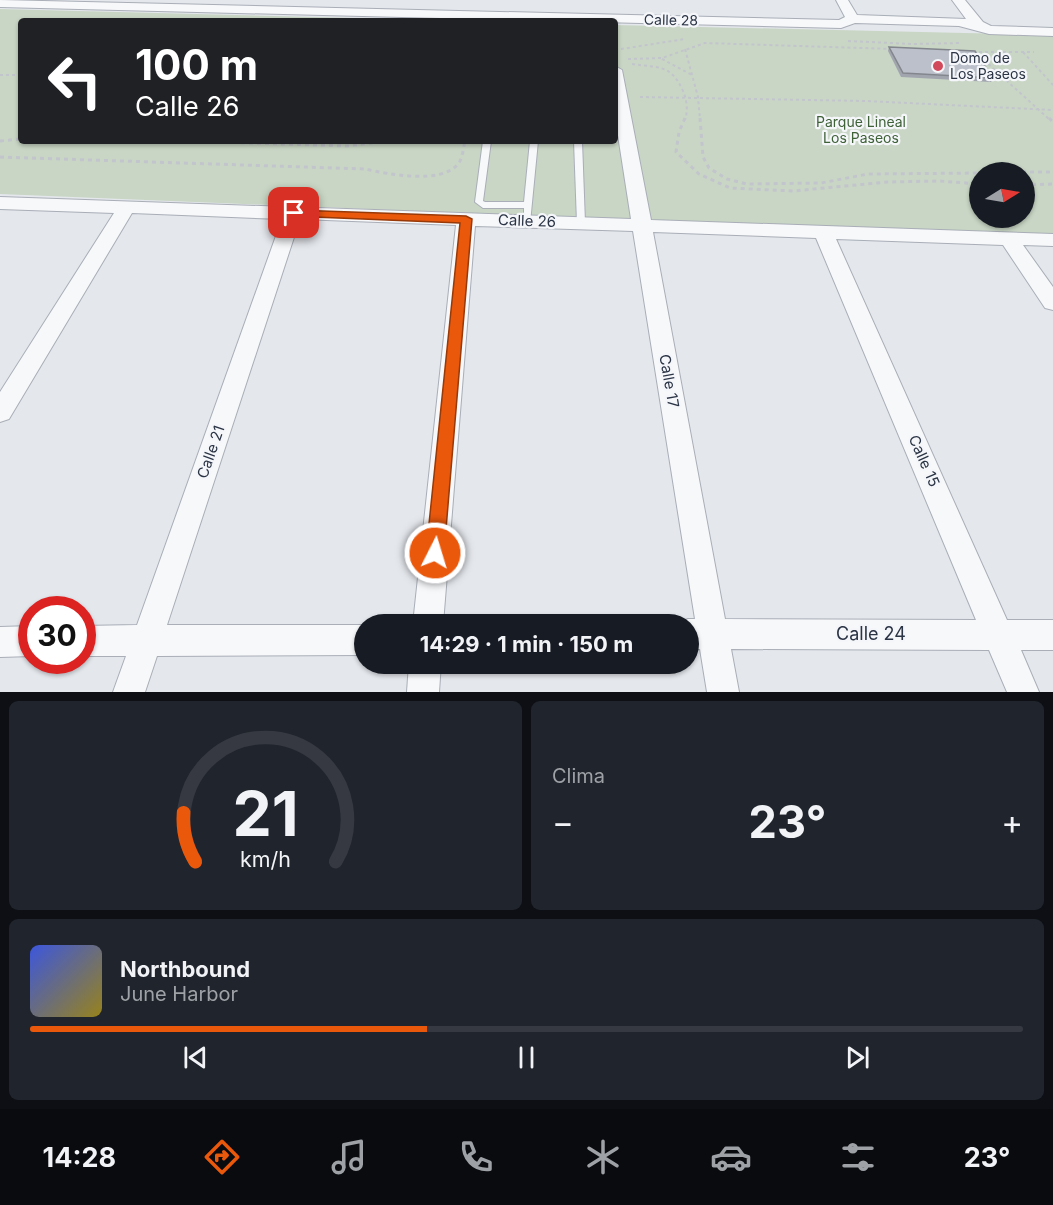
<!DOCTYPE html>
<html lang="es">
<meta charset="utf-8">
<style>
:root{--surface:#171b24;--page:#20242c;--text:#f1f3f6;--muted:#9ea1a6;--line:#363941;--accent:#ea580c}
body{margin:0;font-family:Inter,sans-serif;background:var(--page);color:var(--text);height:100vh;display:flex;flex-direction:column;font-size:22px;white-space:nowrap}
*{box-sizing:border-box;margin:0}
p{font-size:20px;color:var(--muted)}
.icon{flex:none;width:33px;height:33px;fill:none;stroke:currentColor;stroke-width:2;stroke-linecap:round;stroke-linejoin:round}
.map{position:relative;height:692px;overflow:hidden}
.panel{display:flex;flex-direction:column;gap:9px;padding:9px;background:#0d0f14;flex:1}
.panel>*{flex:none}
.top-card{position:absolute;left:18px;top:18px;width:600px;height:126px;border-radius:6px;box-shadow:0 2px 4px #0004;background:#202124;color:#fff;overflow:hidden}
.needle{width:39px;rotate:79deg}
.tools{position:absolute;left:969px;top:162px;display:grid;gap:12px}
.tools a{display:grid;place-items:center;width:66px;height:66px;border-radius:50%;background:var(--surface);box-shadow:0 2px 4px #0004;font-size:30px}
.speed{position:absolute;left:18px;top:596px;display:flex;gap:12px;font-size:30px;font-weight:700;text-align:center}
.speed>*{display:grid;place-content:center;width:78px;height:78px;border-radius:50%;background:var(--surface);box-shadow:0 2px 4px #0004;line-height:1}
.speed .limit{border:9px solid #d22;background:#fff;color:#111}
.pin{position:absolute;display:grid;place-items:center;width:51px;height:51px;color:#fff;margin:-26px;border-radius:12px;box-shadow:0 3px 9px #0006}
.me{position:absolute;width:66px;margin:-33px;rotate:5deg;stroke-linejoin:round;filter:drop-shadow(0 0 4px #0008)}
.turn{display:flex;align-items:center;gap:21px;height:126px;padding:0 18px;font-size:27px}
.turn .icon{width:78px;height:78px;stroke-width:2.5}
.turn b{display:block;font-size:42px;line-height:51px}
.big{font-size:45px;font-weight:700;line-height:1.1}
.panel .card{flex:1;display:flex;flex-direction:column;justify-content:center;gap:9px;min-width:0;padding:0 21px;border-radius:9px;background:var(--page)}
.panel .dial{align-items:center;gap:0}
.dial svg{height:156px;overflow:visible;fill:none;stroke:var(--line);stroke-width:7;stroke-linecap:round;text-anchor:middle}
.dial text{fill:var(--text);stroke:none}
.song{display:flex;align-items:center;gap:18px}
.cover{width:72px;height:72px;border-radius:9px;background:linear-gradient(135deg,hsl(230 70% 55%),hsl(50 70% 35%))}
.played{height:6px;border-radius:3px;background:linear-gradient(90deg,var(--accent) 40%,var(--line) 40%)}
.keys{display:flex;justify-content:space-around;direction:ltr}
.heat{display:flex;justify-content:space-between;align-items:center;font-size:33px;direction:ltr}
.panel .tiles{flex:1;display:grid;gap:9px;grid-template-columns:1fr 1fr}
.card:last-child{grid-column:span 2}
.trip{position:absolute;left:354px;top:614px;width:345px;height:60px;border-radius:30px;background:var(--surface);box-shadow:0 2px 4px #0004;font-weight:700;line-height:60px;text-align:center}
.tab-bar{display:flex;height:96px;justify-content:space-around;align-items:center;background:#090b0e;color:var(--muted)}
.tab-bar .icon{width:42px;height:42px}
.tab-bar .selected{color:var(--accent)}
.tab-bar b{font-size:27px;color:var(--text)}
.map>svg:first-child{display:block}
.green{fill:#c9d6c5;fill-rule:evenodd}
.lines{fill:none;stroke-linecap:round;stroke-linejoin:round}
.lane-casing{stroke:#a9aeb7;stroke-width:2}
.street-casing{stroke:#a9aeb7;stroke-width:2}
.path-far1{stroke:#c2c5cb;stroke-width:2;stroke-dasharray:3 3;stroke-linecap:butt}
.path{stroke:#c2c5cb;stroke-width:3;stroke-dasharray:4 4;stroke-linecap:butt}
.lane{fill:#f7f8fa;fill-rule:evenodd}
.street{fill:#f7f8fa;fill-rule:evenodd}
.wall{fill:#a1a5ae}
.building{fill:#bbc0ca;stroke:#83868d;stroke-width:1.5}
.route{fill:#ea580c;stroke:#983908;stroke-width:1.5}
.poi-dot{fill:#d1495b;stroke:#f4f6f9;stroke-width:2}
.labels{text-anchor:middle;stroke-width:4.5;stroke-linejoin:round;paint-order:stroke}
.far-street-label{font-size:14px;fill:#2b3445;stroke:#f4f6f9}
.far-poi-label{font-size:14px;fill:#2b3445;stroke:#f4f6f9;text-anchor:start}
.far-park-label{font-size:14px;fill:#3f6138;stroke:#f4f6f9}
.street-label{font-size:15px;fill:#2b3445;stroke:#f4f6f9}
.near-street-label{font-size:18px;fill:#2b3445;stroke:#f4f6f9}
</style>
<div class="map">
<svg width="1053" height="692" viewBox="0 0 1053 692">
<rect width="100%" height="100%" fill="#e4e7ec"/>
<!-- green -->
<path class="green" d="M 0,9 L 470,21 L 21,21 L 21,141 L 615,141 L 615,25 L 1053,35 L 1053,237 L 0,194 ZM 980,172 L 1024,172 L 1024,218 L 980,218 Z"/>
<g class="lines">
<defs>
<g id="lane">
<path d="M 483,141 L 491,141 L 483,201 L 485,202 L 524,202 L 530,141 L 538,141 L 530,223 L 524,223 L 524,208 L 483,208 L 475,202 Z"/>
<path d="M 574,141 L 582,141 L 585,223 L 581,226 L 577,223 Z"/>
</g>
<g id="street">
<path d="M 0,0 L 839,20 L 845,17 L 836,0 L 848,0 L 857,15 L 966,19 L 952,0 L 965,0 L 983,22 L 991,26 L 1053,28 L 1053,36 L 989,34 L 959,26 L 855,23 L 841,28 L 0,7 Z"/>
<path d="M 615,66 L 622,70 L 651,220 L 1053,234 L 1053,246 L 1023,245 L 1053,287 L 1053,310 L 1045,308 L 1003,245 L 836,239 L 1007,620 L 1053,620 L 1053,650 L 1021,650 L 1039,692 L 1007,692 L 989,650 L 731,649 L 739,692 L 707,692 L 700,649 L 688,649 L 688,624 L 677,624 L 688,619 L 695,619 L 633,231 L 475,226 L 443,624 L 413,624 L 456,225 L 300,219 L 167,625 L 364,625 L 364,655 L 157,656 L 145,692 L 113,692 L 126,656 L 82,656 L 82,626 L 137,625 L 282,219 L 132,213 L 9,419 L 0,422 L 0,392 L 114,213 L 0,209 L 0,197 L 631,219 L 615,116 ZM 653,232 L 816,238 L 976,620 L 725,619 Z"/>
<path d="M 32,626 L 32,656 L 0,657 L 0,627 Z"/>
<path d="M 409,663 L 441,663 L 439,692 L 407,692 Z"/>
</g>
</defs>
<!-- lane casing -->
<use href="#lane" class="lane-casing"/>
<!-- street casing -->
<use href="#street" class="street-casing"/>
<!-- path-far1 -->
<g class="path-far1">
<path d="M 848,41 L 912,44 L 961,43"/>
<path d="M 685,49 L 698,97 L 700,120"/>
<path d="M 615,50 L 685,39"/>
<path d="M 973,52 L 1034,52"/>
<path d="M 975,52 L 1050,120"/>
<path d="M 1023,52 L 1053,85"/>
<path d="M 628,59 L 662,58 L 705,43 L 893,49"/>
<path d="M 662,59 L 692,75"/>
<path d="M 632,64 C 659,68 671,64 683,91 C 687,100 688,111 685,120"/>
<path d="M 0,75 L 21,75"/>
<path d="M 640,97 L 866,101 L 1053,110"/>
</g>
<!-- path -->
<g class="path">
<path d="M 685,118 L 679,132 L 676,152 L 699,174 L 730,188 L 793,191 L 887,182 L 939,181 L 980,184"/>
<path d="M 700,118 L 703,157 L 709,168 L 727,179 L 747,184 L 821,183 L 868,174 L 980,173"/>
<path d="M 1049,118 L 1053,122"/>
<path d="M 0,141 L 21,139"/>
<path d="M 185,141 L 347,146 L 388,141"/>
<path d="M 0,157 L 365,169 C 388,174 441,185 458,164 C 463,158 463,148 465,141"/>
<path d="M 982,172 L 1053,172"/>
<path d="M 1024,185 L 1053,184"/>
</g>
<!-- lane -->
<use href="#lane" class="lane"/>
<!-- street -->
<use href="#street" class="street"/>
</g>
<!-- wall -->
<path class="wall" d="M 889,47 L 993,78 L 991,82 L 901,77 L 888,51 Z"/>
<!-- building -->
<path class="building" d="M 889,47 L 975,51 L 993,78 L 903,73 Z"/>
<!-- route -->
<path class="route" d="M 294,210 L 466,216 L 472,219 L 444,553 L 441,558 L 435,561 L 429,558 L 426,553 L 460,223 L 290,216 L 290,211 Z"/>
<!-- markers -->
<circle class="poi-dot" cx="938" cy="66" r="6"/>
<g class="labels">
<!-- far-street labels -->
<g class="far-street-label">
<text transform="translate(671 20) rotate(1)" y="5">Calle 28</text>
</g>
<!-- far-poi labels -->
<g class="far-poi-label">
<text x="950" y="63">Domo de<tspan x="950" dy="16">Los Paseos</tspan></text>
</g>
<!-- far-park labels -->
<g class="far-park-label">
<text x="861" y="127">Parque Lineal<tspan x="861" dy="16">Los Paseos</tspan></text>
</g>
<!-- street labels -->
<g class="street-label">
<text transform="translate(527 221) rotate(2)" y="5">Calle 26</text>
<text transform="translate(669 381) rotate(80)" y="5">Calle 17</text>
<text transform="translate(211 452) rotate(-71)" y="5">Calle 21</text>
<text transform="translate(924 461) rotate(66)" y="5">Calle 15</text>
</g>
<!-- near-street labels -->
<g class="near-street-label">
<text x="871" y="640">Calle 24</text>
</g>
</g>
</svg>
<div class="tools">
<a><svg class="needle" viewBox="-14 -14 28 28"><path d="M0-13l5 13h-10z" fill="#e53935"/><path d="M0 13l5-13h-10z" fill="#9ea1a6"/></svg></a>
</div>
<div class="speed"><div class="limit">30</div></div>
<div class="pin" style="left:294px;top:213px;background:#d93025"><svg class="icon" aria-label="arrive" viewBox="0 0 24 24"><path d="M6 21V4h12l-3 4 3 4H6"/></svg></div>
<svg class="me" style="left:435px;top:553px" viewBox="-20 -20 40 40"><circle r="17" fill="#ea580c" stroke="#fff" stroke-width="3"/><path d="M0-11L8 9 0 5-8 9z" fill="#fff"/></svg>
<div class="trip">14:29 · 1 min · 150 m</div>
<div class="top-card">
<div class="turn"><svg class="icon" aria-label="left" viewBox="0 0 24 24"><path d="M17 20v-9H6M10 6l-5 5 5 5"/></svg><div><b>100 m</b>Calle 26</div></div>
</div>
</div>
<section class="panel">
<div class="tiles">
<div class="card dial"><svg viewBox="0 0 100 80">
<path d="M14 69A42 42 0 1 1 86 69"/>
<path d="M14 69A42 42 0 0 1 8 44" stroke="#ea580c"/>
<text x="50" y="56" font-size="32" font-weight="700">21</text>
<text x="50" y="72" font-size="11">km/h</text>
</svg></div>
<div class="card"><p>Clima</p>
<div class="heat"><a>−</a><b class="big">23°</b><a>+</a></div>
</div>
<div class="card">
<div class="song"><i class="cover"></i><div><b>Northbound</b><p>June Harbor</p></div></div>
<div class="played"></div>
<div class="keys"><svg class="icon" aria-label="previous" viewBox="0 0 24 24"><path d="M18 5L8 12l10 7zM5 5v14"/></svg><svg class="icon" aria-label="pause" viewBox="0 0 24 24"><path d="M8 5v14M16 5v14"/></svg><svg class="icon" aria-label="next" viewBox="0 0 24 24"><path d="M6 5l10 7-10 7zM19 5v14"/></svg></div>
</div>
</div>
</section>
<nav class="tab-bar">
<b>14:28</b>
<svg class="icon selected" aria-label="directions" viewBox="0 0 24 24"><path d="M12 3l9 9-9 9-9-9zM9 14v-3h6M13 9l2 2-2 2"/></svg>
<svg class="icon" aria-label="music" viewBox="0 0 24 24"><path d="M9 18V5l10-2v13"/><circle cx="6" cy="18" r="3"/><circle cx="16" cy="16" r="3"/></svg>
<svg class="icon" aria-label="phone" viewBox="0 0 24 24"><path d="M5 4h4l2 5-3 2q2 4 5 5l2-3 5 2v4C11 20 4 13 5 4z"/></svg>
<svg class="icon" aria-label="climate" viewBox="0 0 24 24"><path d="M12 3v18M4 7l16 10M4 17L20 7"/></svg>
<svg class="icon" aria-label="car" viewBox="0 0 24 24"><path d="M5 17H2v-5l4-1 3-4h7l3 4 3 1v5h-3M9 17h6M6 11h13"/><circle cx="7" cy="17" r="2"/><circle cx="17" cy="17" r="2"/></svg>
<svg class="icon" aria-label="filters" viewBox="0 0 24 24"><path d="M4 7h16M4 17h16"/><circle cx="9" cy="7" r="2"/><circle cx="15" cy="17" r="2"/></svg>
<b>23°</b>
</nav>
